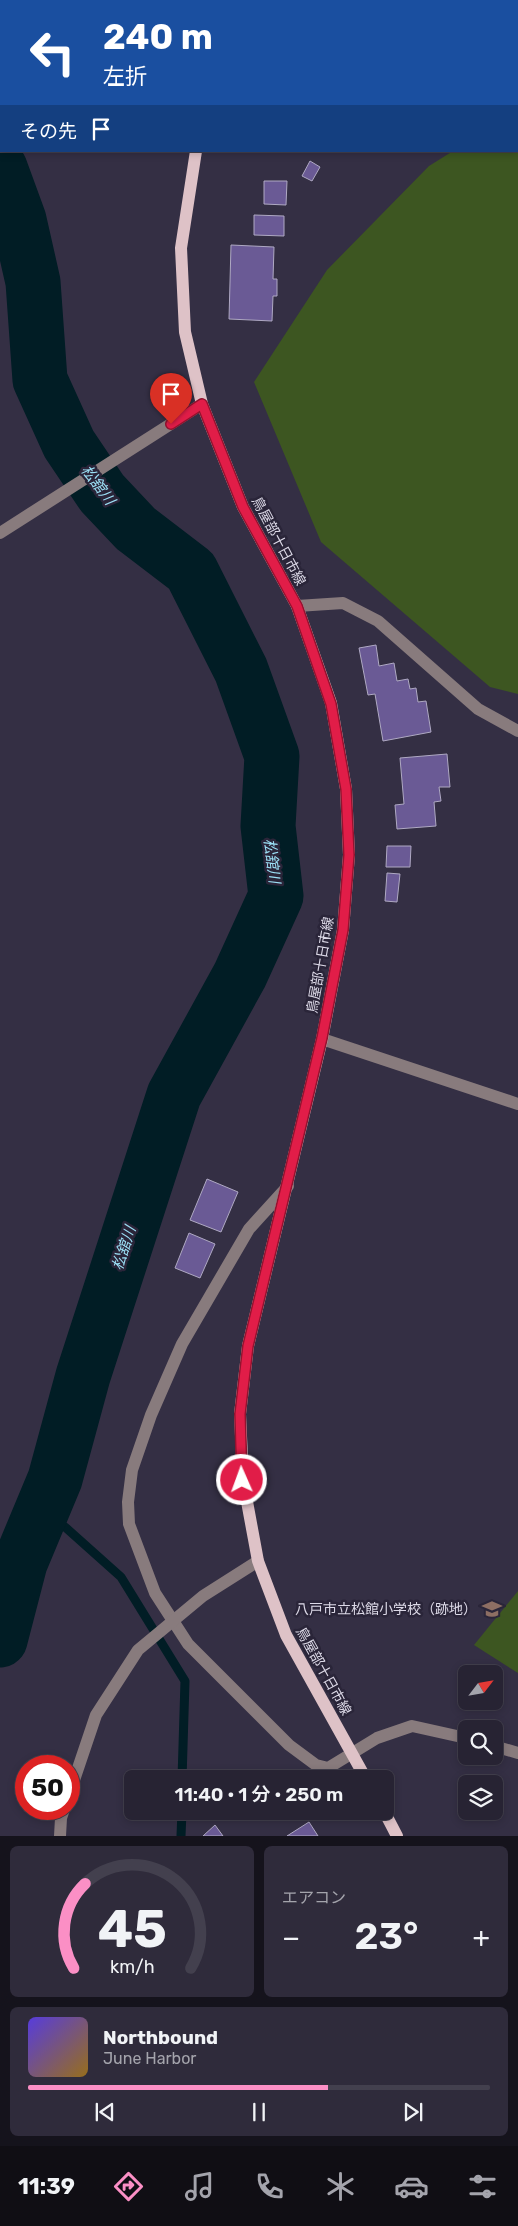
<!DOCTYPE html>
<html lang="ja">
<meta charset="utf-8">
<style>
:root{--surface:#272333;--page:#2f2b3b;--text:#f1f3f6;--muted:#a4a4ac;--line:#43404e;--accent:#fb8fc5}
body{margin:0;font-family:Rubik,"Noto Sans JP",sans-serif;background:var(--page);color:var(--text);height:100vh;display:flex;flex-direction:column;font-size:19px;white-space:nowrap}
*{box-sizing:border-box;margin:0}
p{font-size:16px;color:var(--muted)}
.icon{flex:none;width:28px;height:28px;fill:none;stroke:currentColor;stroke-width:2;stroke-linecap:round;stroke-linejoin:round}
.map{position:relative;height:1836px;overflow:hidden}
.details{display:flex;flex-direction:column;gap:10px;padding:10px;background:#15131c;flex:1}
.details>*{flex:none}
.hud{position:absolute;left:0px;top:0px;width:519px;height:152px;box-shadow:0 2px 8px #0003,0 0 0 1px var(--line);background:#1a4fa0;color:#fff;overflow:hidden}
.needle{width:32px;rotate:59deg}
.controls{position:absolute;left:458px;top:1665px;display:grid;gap:10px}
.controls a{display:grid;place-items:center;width:45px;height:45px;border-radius:8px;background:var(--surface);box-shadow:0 2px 8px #0003,0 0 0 1px var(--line);font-size:25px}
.speed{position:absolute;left:15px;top:1755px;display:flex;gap:10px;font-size:25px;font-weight:700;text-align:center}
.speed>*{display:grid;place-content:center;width:65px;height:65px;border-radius:50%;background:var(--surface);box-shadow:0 2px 8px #0003,0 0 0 1px var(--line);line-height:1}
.speed .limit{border:8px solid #d22;background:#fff;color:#111}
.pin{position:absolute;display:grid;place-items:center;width:42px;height:42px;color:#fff;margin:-51px -21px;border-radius:50% 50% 50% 0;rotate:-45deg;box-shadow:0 0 5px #0007}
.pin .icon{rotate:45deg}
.me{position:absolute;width:55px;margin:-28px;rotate:358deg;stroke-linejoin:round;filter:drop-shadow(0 0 4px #0008)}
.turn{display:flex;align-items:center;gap:18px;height:105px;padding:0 20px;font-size:22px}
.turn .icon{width:65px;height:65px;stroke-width:2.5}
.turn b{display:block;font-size:35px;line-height:42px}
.then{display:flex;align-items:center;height:48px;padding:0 20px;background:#0003;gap:10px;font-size:19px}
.big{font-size:38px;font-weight:600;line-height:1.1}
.details .widget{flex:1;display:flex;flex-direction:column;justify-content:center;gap:8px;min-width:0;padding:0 18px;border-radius:8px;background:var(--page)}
.details .dial{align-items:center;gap:0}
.dial svg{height:130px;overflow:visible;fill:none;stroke:var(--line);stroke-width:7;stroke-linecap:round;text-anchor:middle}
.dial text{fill:var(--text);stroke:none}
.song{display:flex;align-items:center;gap:15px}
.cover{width:60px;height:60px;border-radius:8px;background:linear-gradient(135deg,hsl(250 70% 55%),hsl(40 70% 35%))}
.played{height:5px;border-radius:2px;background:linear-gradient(90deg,var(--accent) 65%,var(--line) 65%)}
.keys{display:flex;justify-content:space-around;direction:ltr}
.heat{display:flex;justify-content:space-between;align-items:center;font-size:28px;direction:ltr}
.details .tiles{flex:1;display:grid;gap:10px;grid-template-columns:1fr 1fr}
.widget:last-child{grid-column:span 2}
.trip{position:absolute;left:124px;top:1770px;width:270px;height:50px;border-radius:8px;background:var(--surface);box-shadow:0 2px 8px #0003,0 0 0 1px var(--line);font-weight:600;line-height:50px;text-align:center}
.menu{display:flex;height:80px;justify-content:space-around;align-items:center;background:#100e14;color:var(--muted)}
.menu .icon{width:35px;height:35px}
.menu .active{color:var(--accent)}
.menu b{font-size:22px;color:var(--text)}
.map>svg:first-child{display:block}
.green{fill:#3d5621}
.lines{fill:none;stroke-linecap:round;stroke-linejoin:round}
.stream{stroke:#011d25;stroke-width:9}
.river{stroke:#011d25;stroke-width:55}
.building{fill:#6a5a95;stroke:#afa9c3}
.minor{stroke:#887b7d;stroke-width:12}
.major{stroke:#dec2c7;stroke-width:12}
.route-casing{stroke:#92132f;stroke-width:12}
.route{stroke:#e11d48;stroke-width:9}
.labels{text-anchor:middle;stroke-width:5;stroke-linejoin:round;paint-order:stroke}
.street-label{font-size:14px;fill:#dcd9e7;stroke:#2a2539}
.poi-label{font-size:14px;fill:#dcd9e7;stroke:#2a2539;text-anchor:end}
.water-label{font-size:15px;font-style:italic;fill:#9bdff5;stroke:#2a2539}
</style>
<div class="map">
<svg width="518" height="1836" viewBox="0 0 518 1836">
<rect width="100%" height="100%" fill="#342f44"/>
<!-- green -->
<g class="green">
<path d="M 518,147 L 518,694 L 490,687 L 321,542 L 254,382 L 327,270 L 429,166 L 453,151 L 518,151 Z"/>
<path d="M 518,1591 L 518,1673 L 474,1645 Z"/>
</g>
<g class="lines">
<!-- stream -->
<g class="stream">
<path d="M 36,1521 L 65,1527 L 121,1577 L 185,1681 L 182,1779"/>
<path d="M 181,1836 L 182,1811"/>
</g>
<!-- river -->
<path class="river" d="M 0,168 L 19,220 L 33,282 L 40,380 L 69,444 L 102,493 L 136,529 L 191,571 L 241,670 L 272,756 L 268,826 L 276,896 L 240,975 L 174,1095 L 83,1376 L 55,1479 L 20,1563 L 0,1640"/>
</g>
<!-- building -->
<g class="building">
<path d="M 381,0 L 426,0 L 428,1 L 380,1 Z"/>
<path d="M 310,161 L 320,167 L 312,181 L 302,176 Z"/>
<path d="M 264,181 L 287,181 L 286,205 L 264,204 Z"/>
<path d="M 254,215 L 284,216 L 284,236 L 254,235 Z"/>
<path d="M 231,245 L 274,247 L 273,279 L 277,279 L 277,296 L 273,296 L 272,321 L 229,319 Z"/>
<path d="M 376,645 L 379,666 L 394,663 L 397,681 L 408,679 L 410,689 L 416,688 L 418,702 L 426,701 L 431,732 L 383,741 L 375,694 L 368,695 L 359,648 Z"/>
<path d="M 447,754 L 450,787 L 439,787 L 441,801 L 434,802 L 436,826 L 397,829 L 395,805 L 404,804 L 400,758 Z"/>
<path d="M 387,846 L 411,846 L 410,867 L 386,867 Z"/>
<path d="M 387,873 L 400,874 L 397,902 L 385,901 Z"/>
<path d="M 207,1179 L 238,1192 L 221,1232 L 190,1220 Z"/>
<path d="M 189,1233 L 215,1244 L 200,1278 L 175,1268 Z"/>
<path d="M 284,1770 L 289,1775 L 294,1771 L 302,1779 L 275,1779 Z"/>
<path d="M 284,1811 L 301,1811 L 292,1820 Z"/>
<path d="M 309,1822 L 318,1836 L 287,1836 Z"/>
<path d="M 215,1825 L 223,1836 L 203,1836 Z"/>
</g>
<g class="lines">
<!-- minor -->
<g class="minor">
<path d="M 0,533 L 202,404"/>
<path d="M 297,606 L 343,603 L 378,621 L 478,709 L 518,731"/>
<path d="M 322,1039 L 518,1104"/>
<path d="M 288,1186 L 249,1229 L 182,1344 L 151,1415 L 132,1470 L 128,1502 L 129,1524 L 155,1593 L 188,1644 L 289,1745 L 316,1765 L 328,1768 L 377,1738 L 412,1726 L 466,1738"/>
<path d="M 494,1746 L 518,1753"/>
<path d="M 69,1795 L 96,1715 L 138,1650 L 203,1596 L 258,1561"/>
<path d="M 60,1836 L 61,1818 L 64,1809"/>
</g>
<!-- major -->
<g class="major">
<path d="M 270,1 L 271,0"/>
<path d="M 196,151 L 181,248 L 185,332 L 202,404 L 243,507 L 297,606 L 331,703 L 346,789 L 349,855 L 343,930 L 322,1039 L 248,1346 L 240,1414 L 243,1480 L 258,1561 L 286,1635 L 366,1779"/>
<path d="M 384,1811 L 397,1836"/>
</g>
</g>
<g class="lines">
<defs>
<path id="route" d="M 171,424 L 202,404 L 243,507 L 297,606 L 331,704 L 346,789 L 349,855 L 343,930 L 322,1038 L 248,1346 L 240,1414 L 242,1480"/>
</defs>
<!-- route casing -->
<use href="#route" class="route-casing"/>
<!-- route -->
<use href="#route" class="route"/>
</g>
<!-- icons -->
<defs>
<symbol id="school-bare" viewBox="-9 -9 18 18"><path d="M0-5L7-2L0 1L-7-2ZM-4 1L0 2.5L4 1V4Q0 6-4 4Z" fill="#8d6e63" stroke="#2a2539" stroke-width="2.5" paint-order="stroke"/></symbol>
</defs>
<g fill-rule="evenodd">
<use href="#school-bare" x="478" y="1595" width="28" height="28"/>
</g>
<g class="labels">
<!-- street labels -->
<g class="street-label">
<text transform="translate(279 541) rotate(62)" y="5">鳥屋部十日市線</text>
<text transform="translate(320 965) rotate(-80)" y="5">鳥屋部十日市線</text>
<text transform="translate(324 1671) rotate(61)" y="5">鳥屋部十日市線</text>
</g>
<!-- poi labels -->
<g class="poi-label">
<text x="477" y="1614">八戸市立松館小学校（跡地）</text>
</g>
<!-- water labels -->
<g class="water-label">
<text transform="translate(98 485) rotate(53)" y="5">松舘川</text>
<text transform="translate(272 861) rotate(83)" y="5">松舘川</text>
<text transform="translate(124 1248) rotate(-72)" y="5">松舘川</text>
</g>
</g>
</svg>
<div class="controls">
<a><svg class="needle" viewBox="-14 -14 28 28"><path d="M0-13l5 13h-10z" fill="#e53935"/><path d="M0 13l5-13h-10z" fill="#a4a4ac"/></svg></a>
<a><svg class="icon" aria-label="search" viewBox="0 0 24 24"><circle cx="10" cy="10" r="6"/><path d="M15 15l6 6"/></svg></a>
<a><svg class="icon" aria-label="layers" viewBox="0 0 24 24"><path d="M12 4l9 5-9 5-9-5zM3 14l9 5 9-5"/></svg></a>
</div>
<div class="speed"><div class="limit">50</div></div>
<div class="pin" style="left:171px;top:424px;background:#d93025"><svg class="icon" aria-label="arrive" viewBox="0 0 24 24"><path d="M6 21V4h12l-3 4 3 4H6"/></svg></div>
<svg class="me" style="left:242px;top:1480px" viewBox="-20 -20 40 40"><circle r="17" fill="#e11d48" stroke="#fff" stroke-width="3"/><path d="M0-11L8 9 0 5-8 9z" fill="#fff"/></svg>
<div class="trip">11:40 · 1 分 · 250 m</div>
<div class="hud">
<div class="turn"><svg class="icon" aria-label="left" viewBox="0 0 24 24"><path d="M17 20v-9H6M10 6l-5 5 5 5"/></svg><div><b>240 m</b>左折</div></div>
<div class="then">その先<svg class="icon" aria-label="arrive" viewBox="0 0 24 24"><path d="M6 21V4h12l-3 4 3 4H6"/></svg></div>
</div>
</div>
<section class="details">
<div class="tiles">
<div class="widget dial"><svg viewBox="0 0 100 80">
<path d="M14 69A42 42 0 1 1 86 69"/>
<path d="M14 69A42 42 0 0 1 21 17" stroke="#fb8fc5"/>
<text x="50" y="56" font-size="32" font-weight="700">45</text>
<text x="50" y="72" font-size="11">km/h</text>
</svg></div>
<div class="widget"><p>エアコン</p>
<div class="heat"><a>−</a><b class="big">23°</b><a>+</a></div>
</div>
<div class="widget">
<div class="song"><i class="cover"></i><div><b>Northbound</b><p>June Harbor</p></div></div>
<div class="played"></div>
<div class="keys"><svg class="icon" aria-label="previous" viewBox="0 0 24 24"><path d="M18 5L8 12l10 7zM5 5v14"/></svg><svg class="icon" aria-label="pause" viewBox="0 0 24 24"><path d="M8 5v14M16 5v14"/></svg><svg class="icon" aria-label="next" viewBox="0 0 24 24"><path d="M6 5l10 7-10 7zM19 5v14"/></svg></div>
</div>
</div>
</section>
<nav class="menu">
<b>11:39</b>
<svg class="icon active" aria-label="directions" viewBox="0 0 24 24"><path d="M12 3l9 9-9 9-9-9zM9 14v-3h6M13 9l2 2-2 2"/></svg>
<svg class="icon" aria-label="music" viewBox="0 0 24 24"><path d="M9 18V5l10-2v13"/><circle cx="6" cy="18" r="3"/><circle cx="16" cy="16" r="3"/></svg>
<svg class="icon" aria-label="phone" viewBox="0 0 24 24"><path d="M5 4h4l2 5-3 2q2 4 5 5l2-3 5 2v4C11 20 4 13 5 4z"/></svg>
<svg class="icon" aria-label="climate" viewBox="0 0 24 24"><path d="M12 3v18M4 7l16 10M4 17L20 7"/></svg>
<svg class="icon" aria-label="car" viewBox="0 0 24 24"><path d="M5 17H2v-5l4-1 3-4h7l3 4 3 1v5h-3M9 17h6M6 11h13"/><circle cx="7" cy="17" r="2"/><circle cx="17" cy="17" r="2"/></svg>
<svg class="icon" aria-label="filters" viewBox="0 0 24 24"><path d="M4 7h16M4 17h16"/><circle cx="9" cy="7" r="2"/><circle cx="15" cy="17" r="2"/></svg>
</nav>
